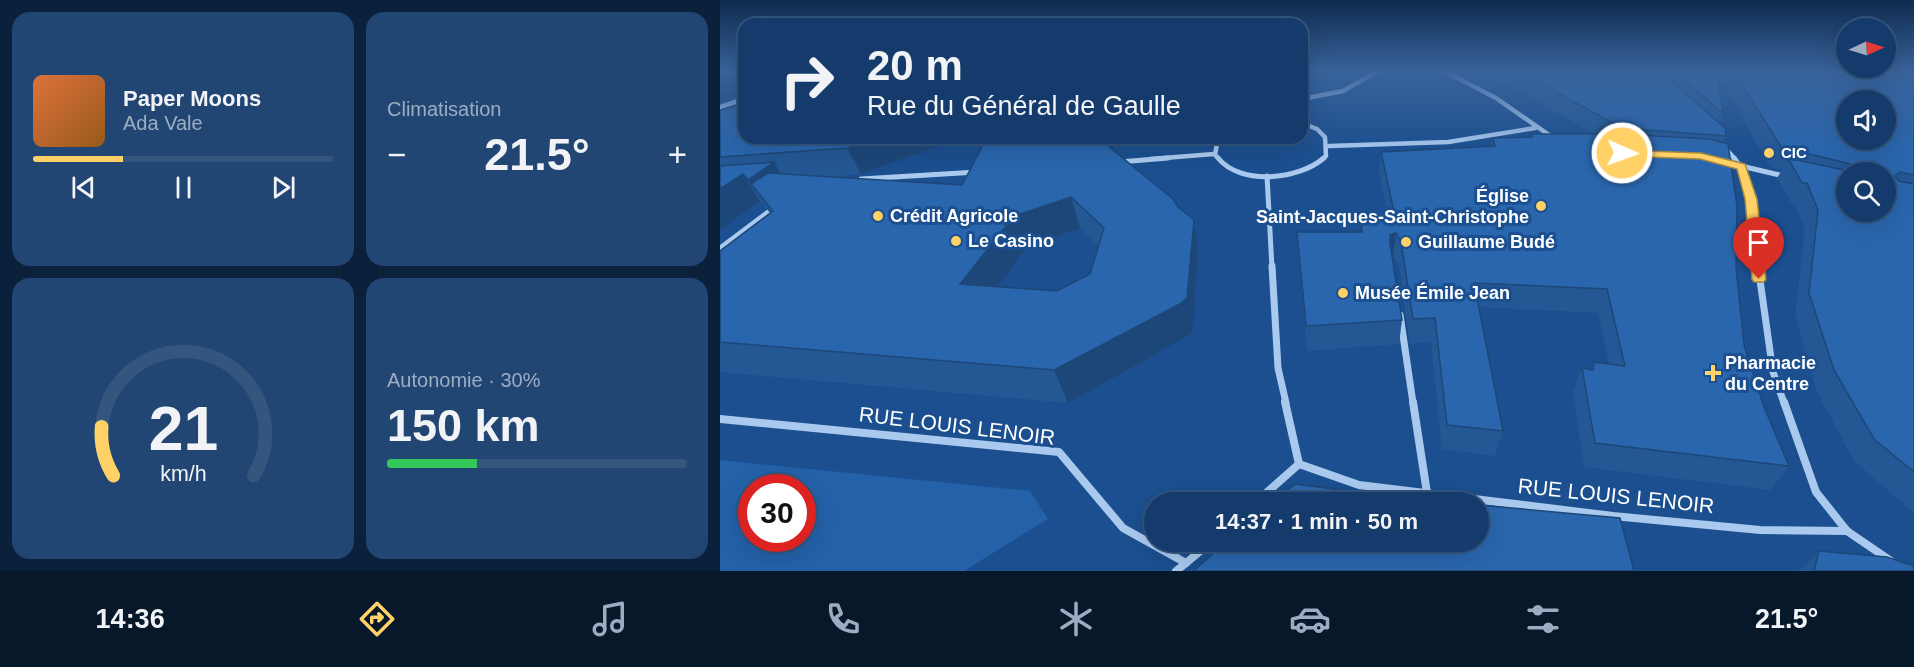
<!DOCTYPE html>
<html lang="fr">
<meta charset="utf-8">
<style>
:root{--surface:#143b6b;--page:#214673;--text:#f1f3f6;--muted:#9dadc1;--line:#33557e;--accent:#ffd166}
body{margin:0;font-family:Arial,sans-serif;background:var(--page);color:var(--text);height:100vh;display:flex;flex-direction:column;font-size:22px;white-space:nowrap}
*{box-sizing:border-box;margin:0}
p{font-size:20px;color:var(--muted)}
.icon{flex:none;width:33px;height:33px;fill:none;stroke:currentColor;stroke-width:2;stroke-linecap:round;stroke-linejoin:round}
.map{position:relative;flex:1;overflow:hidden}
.panel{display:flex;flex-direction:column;gap:12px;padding:12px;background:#0b203b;width:720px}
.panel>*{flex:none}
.top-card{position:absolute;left:18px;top:18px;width:570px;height:126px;border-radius:18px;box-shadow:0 6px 24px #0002,0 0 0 2px var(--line);background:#143b6b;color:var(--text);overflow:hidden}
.needle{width:39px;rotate:86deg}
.controls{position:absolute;left:1116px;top:18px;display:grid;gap:12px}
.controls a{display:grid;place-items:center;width:60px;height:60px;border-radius:50%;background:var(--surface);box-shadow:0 6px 24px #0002,0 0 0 2px var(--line);font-size:30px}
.speed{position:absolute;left:18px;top:474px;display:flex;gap:12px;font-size:30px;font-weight:700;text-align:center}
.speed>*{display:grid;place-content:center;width:78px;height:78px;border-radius:50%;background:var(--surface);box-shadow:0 6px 24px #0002,0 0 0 2px var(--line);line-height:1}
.speed .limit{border:9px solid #d22;background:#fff;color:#111}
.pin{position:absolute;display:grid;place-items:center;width:51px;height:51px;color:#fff;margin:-62px -26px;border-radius:50% 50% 50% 0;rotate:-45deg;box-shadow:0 0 6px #0007}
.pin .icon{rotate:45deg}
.me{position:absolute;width:66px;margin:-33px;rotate:92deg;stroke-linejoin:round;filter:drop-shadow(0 0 4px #0008)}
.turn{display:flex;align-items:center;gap:21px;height:126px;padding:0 30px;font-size:27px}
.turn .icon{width:78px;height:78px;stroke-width:2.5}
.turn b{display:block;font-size:42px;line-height:51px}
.big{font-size:45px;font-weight:700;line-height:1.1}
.panel .tile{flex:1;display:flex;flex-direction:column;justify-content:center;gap:9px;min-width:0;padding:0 21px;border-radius:18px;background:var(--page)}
.panel .dial{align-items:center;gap:0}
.dial svg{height:156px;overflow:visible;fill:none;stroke:var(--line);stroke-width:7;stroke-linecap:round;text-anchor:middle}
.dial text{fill:var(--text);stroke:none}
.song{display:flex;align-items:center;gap:18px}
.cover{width:72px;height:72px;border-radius:9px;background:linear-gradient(135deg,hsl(20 70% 55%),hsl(30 70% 35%))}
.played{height:6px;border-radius:3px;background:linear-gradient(90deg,var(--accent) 30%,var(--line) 30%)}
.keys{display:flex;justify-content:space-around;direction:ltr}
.heat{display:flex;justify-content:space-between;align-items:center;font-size:33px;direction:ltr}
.charge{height:9px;border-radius:4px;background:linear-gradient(90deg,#34c759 30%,var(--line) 0)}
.panel .tiles{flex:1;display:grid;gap:12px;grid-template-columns:repeat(2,1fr)}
.trip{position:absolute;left:424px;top:492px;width:345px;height:60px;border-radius:30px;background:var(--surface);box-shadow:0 6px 24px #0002,0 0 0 2px var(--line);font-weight:700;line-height:60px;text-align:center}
.tabs{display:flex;height:96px;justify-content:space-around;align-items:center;background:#08182b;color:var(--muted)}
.tabs .icon{width:42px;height:42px}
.tabs .selected{color:var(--accent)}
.tabs b{font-size:27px;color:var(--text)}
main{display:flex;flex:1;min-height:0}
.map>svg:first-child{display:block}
.green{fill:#2461a8;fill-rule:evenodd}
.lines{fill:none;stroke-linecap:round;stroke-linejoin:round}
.street-far3{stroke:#a9c9ee;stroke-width:4.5}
.street-far2{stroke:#a9c9ee;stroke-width:5}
.street-far1{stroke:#a9c9ee;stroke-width:7}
.street{stroke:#a9c9ee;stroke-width:8}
.wall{fill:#245895;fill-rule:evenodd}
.shaded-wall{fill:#1d4779}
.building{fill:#2a66ad;stroke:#1d4779;stroke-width:1.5;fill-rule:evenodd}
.route{fill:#ffd166;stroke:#a68842;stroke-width:1.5}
.poi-dot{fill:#ffd166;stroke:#1b4f8f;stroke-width:2}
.labels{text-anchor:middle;stroke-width:6;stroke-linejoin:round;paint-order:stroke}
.far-poi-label{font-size:15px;font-weight:bold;fill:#fff;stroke:#1b4f8f;text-anchor:start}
.poi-label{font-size:18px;font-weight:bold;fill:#fff;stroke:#1b4f8f;text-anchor:start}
.near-street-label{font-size:21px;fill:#fff;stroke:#1b4f8f}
</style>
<main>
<section class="panel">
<div class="tiles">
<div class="tile">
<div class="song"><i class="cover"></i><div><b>Paper Moons</b><p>Ada Vale</p></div></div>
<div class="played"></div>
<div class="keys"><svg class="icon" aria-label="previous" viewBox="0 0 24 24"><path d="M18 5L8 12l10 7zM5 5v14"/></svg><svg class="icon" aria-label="pause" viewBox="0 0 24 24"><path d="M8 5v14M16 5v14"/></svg><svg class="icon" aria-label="next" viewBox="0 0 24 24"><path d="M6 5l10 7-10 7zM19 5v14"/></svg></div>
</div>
<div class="tile"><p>Climatisation</p>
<div class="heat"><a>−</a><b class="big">21.5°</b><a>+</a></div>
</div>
<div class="tile dial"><svg viewBox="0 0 100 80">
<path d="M14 69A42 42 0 1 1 86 69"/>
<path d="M14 69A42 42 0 0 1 8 44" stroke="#ffd166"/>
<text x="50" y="56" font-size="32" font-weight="700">21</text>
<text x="50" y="72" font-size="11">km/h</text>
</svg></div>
<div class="tile"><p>Autonomie · 30%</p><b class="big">150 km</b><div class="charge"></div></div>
</div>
</section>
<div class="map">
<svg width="1194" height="571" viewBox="0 0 1194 571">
<rect width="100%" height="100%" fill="#1b4f8f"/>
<!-- green -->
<path class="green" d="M 0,460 L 310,491 L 328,519 L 244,571 L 0,571 ZM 32,488 L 82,488 L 82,538 L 32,538 Z"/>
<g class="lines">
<!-- street-far3 -->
<g class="street-far3">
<path d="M 724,71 L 776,98 L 832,137"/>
<path d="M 582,99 L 623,91 L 658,71"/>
<path d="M 0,107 L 24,99"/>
<path d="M 582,123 L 597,129 L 605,137 L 606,156 L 602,159"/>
<path d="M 498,138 L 495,155 L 499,159"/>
<path d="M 609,146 L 728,142 L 815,128"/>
<path d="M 1005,148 L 1015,159"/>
<path d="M 431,159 L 494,154"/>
</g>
<!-- street-far2 -->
<g class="street-far2">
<path d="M 498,158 C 521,186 578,180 604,158"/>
<path d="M 1014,158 C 1038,185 1033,233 1038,268"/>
<path d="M 399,162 L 448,158"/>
<path d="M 1004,162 L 1064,176"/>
<path d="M 547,176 L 552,268"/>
<path d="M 141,179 L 257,172"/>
<path d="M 0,248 L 55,207"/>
</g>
<!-- street-far1 -->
<g class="street-far1">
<path d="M 552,266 L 558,368 L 566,403"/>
<path d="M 1038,266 L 1053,372 L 1064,403"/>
<path d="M 680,315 L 693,403"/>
</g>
<!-- street -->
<g class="street">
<path d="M 565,402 L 579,464"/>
<path d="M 693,402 L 707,493"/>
<path d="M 1064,402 L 1096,492 L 1127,531 L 1171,561"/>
<path d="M 0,419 L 339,452 L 403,528 L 466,563 L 491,542"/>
<path d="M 536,502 L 579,464 L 639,485 L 893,516 L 1040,530 L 1127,531"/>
<path d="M 456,571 L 466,563"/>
</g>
</g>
<!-- wall -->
<g class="wall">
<path d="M 764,71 L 1194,71 L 1194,513 L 1134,461 L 1097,392 L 1075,315 L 1085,230 L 1075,204 L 1071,203 L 1057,178 L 1062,170 L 1050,167 L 997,73 L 1003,113 L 999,122 L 1006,136 L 1003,142 L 1024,345 L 1044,407 L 1069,466 L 1050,490 L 864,467 L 853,392 L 862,368 L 871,369 L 874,362 L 889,364 L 878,313 L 759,307 L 783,431 L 775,456 L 722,449 L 711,342 L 690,344 L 679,265 L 673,256 L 672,257 L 682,320 L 679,344 L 587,351 L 578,255 L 577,232 L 641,232 L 641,221 L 669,221 L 659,173 L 661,152 L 771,146 L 773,138 L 810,137 L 811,134 L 874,134 ZM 1126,172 L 1166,172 L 1126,212 Z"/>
<path d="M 0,110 L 24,138 L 237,138 L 219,146 L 141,174 L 108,177 L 242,185 L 271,144 L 270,138 L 396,138 L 394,151 L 474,220 L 478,251 L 473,331 L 466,337 L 348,403 L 0,372 L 0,251 L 50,213 L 40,201 L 0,230 ZM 360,228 L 378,246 L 370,274 L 337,291 L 278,287 L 306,248 Z"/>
<path d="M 1099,551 L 1194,571 L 1078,571 Z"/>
</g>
<!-- shaded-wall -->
<g class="shaded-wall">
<path d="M 16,71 L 24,71 L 24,93 L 0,102 L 0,78 Z"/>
<path d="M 157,138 L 237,138 L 219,146 L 141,174 L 127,148 Z"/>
<path d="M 388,138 L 396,138 L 392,156 Z"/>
<path d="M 54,162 L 70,189 L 31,184 L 46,207 L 28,180 Z"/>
<path d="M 23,174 L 40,201 L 0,230 L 0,189 Z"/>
<path d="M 351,197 L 360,228 L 306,248 L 256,317 L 240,284 L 294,216 Z"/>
<path d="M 474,220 L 478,251 L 473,331 L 466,337 L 348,403 L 334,370 Z"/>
<path d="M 676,233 L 673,256 L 668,259 L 670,235 Z"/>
</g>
<!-- building -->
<g class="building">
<path d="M 0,71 L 16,71 L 8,75 L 0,78 Z"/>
<path d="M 798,71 L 940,71 L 1005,128 L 1006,136 L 902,128 Z"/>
<path d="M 953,71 L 997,71 L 1003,113 Z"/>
<path d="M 1014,71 L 1194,71 L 1194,175 L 1180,172 L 1175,176 L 1179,181 L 1194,184 L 1194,472 L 1154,439 L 1114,370 L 1089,293 L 1098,210 L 1087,183 L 1082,183 L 1068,158 L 1133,172 L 1126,172 L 1126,212 L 1166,212 L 1166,172 L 1140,172 L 1143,172 L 1143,167 L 1061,147 ZM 1126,100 L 1166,100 L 1166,140 L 1126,140 Z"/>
<path d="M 24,104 L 24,138 L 157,138 L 127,148 L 0,157 L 0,110 Z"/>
<path d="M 811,134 L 898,134 L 990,139 L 1008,144 L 1017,206 L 1016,267 L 1024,345 L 1044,407 L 1069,466 L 875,443 L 862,368 L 873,370 L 874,362 L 905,366 L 887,289 L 754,283 L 783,431 L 727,425 L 715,318 L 693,319 L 681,242 L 676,233 L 670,235 L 670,243 L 682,320 L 586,326 L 577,232 L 642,232 L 641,221 L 676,221 L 661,152 L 775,146 L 773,138 L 812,137 Z"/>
<path d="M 367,138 L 383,138 L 382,141 L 453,199 L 458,207 L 474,220 L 467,298 L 460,304 L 334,370 L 0,342 L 0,251 L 53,211 L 31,184 L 48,173 L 242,185 L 263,145 ZM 351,197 L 384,228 L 370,274 L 337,291 L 240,284 L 294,216 Z"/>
<path d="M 54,162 L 28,180 L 23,174 L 0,189 L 0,166 Z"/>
<path d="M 575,484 L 668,496 L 734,502 L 553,502 Z"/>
<path d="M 759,505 L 900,518 L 914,571 L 473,571 L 507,542 L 759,542 Z"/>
<path d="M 1099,551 L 1167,557 L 1194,566 L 1194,571 L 1094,571 Z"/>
</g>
<!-- sky -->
<linearGradient id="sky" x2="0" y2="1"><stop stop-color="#0f2b4f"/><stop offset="0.47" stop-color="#39639b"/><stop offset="1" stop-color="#39639b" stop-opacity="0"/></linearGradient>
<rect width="1194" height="151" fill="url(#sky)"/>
<!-- route -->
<path class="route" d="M 898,150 L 981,153 L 1025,164 L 1037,199 L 1046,279 L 1044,282 L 1034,282 L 1032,279 L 1025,199 L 1017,169 L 980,159 L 902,156 L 898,155 Z"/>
<!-- markers -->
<g class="poi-dot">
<circle cx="1049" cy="153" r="6"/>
<circle cx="821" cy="206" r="6"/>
<circle cx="158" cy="216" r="6"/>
<circle cx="236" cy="241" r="6"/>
<circle cx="686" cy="242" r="6"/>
<circle cx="623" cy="293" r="6"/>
<path d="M990 364h6v6h6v6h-6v6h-6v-6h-6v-6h6z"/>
</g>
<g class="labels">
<!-- far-poi labels -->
<g class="far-poi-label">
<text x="1061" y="158">CIC</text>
</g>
<!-- poi labels -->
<g class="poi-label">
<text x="809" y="202" text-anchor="end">Église<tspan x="809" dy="21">Saint-Jacques-Saint-Christophe</tspan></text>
<text x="170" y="222">Crédit Agricole</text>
<text x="248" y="247">Le Casino</text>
<text x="698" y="248">Guillaume Budé</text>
<text x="635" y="299">Musée Émile Jean</text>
<text x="1005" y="369">Pharmacie<tspan x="1005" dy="21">du Centre</tspan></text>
</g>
<!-- near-street labels -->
<g class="near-street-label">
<text transform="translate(237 426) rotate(7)" y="7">RUE LOUIS LENOIR</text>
<text transform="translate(896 496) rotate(6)" y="7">RUE LOUIS LENOIR</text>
</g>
</g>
</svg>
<div class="controls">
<a><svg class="needle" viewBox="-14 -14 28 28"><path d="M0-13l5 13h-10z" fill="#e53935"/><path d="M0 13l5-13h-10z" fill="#9dadc1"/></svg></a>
<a><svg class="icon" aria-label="sound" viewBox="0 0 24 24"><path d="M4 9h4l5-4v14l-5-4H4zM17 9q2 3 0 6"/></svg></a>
<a><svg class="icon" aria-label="search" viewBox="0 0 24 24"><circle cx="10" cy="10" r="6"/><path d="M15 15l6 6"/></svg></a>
</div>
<div class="speed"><div class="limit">30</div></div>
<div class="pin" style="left:1039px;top:279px;background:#d93025"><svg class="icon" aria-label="arrive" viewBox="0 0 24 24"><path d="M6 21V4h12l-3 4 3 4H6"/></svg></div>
<svg class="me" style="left:902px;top:153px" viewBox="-20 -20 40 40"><circle r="17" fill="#ffd166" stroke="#fff" stroke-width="3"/><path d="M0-11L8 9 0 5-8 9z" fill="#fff"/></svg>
<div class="trip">14:37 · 1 min · 50 m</div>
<div class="top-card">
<div class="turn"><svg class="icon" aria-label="right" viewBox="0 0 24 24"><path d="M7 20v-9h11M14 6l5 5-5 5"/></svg><div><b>20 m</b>Rue du Général de Gaulle</div></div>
</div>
</div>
</main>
<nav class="tabs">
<b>14:36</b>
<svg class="icon selected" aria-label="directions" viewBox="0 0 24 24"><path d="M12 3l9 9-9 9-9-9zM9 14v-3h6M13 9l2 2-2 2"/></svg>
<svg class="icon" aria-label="music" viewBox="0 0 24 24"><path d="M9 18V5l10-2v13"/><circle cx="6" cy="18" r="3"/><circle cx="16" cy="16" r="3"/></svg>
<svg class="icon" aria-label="phone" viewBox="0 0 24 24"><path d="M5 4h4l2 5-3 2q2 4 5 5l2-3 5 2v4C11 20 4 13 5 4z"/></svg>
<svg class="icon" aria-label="climate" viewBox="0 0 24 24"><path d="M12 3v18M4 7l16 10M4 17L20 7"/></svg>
<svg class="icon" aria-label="car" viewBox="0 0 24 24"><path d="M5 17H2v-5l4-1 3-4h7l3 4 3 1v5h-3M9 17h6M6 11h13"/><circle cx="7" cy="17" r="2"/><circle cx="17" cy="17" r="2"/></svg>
<svg class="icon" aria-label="filters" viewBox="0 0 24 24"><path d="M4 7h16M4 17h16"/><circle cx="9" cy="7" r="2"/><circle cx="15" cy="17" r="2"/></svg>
<b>21.5°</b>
</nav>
